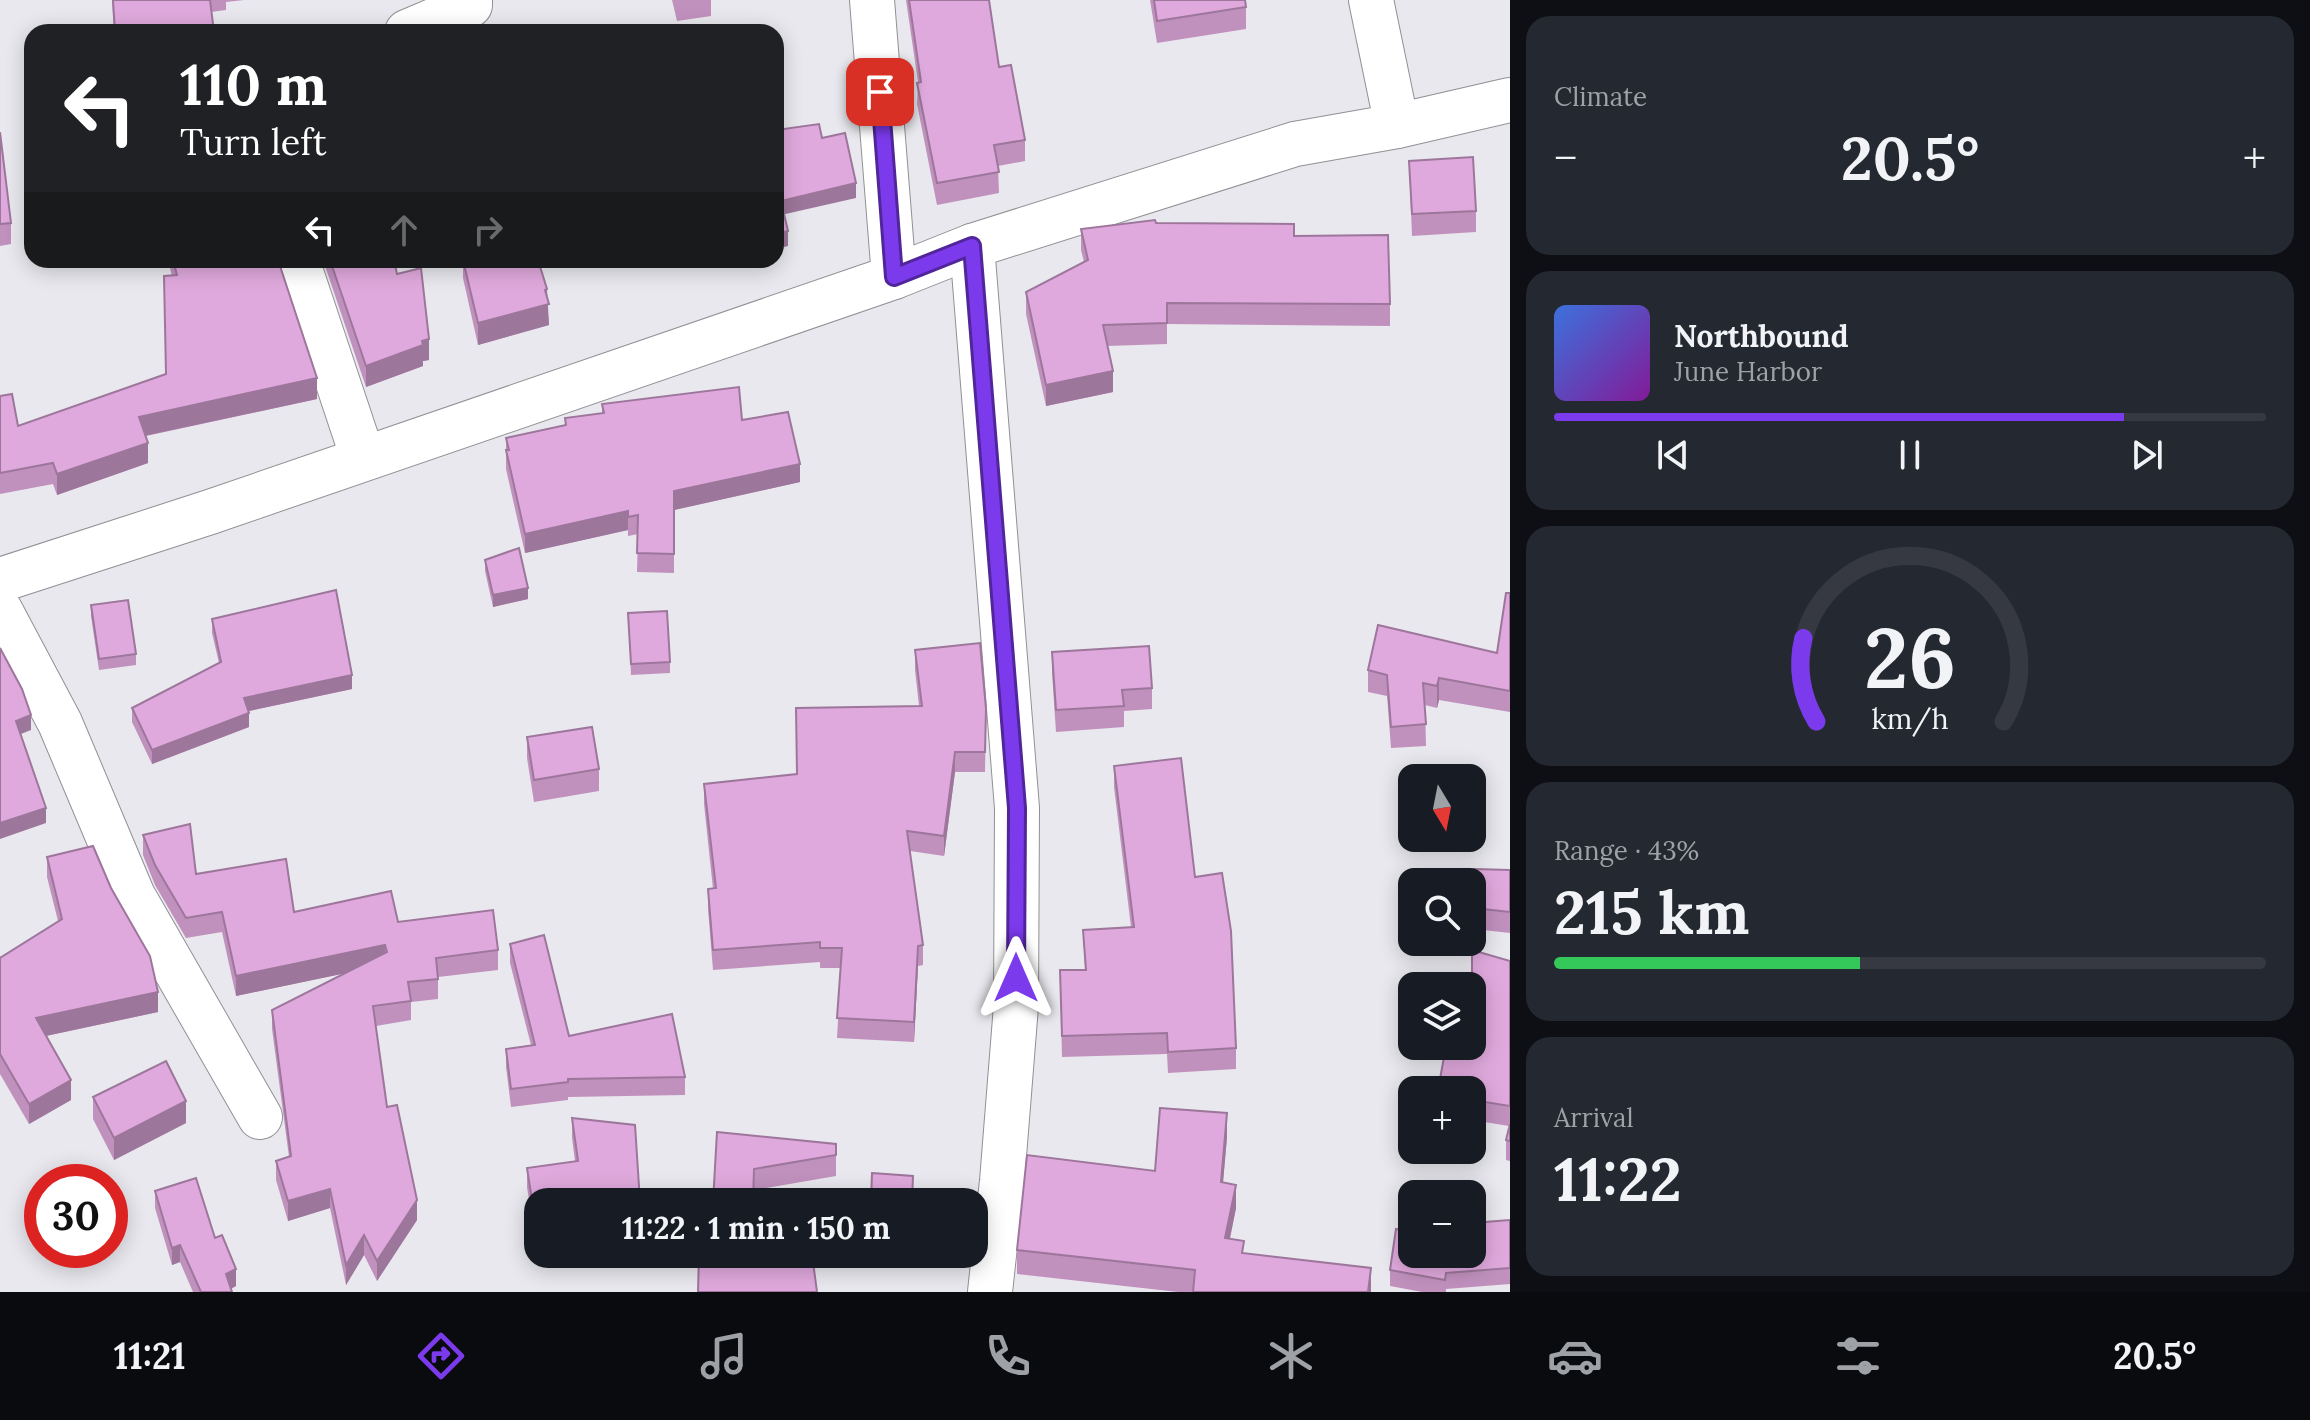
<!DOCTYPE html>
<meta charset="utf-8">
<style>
:root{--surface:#171b24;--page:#242831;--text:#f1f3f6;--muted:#9ea1a6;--line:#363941;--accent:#7c3aed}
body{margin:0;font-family:Lora,serif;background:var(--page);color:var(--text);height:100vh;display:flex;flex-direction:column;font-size:30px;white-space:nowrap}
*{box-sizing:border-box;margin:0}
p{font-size:26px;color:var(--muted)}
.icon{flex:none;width:44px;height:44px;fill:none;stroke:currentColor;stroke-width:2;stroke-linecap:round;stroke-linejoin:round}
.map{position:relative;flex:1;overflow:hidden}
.side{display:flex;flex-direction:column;gap:16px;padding:16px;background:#0d0f14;width:800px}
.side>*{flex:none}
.guide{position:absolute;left:24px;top:24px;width:760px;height:244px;border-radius:24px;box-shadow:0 4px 20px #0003;background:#202124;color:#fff;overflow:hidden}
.needle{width:52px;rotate:170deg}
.controls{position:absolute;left:1398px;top:764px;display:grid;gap:16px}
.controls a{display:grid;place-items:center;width:88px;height:88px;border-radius:16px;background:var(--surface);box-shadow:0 4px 20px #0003;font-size:40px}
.speed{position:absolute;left:24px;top:1164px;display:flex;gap:16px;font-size:40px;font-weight:700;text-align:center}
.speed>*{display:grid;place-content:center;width:104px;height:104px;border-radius:50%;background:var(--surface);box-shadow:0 4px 20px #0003;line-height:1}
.speed .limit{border:12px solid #d22;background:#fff;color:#111}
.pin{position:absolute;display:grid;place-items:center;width:68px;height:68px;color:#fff;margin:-34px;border-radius:16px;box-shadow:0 4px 12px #0006}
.me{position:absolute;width:88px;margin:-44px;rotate:0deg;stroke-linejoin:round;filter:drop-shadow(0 0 6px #0008)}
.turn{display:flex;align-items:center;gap:28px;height:168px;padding:0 24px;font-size:36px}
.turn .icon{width:104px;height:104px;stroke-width:2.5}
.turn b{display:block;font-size:56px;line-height:68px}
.lanes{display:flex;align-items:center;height:76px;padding:0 24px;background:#0003;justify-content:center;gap:40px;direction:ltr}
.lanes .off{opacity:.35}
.big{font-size:60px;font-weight:700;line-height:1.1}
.side .tile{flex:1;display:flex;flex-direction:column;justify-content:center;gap:12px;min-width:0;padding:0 28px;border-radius:24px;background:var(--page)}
.side .dial{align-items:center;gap:0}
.dial svg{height:208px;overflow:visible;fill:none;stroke:var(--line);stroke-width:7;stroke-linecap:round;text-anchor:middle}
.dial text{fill:var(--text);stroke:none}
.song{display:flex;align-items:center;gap:24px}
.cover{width:96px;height:96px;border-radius:12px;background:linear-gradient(135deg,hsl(220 70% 55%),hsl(290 70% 35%))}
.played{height:8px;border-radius:4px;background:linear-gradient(90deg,var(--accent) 80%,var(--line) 80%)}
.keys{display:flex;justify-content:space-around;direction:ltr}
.heat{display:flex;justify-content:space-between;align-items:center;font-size:44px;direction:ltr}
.charge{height:12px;border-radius:6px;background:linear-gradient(90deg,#34c759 43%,var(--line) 0)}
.trip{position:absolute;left:524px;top:1188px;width:464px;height:80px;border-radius:24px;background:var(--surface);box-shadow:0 4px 20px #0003;font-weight:700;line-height:80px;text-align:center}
.dock{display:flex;height:128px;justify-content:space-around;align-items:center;background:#090b0e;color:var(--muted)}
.dock .icon{width:56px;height:56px}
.dock .active{color:var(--accent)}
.dock b{font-size:36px;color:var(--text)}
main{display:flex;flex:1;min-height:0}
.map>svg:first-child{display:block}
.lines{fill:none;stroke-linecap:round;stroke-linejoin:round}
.minor-casing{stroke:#909095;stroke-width:46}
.minor{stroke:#fff;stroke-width:44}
.wall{fill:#c191be}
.shaded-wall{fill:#9d769b}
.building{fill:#e0a9dd;stroke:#9d769b;stroke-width:2}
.route-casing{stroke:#51269a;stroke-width:20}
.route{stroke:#7c3aed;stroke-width:14}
</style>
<main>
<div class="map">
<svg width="1510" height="1292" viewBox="0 0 1510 1292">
<rect width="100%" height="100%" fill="#e9e8ee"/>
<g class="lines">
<defs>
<g id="minor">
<path d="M 872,0 L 894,277"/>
<path d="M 1371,0 L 1397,126"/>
<path d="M 407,32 L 470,5 L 470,0"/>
<path d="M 972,246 L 1017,808 L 1016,1006 L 1002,1181 L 990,1292"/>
<path d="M 297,260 L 363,458"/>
<path d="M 0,580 L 210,512 L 894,277 L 972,246 L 1295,144 L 1397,126 L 1510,100"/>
<path d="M 0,610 L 60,723 L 133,896 L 260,1117"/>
</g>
</defs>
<!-- minor casing -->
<use href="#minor" class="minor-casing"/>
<!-- minor -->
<use href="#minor" class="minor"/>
</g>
<!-- wall -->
<g class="wall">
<path d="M 112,0 L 244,0 L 226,2 L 226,10 L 211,12 L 214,32 L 114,32 Z"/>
<path d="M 672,0 L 711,0 L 711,16 L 677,21 Z"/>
<path d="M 906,0 L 989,0 L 999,67 L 1025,140 L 1025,161 L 998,166 L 999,193 L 937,205 L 917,104 L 918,82 Z"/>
<path d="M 1150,0 L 1245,0 L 1246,7 L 1246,29 L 1157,43 Z"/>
<path d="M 0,132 L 11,223 L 11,244 L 0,246 Z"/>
<path d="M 1409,161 L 1476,211 L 1476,232 L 1412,236 Z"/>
<path d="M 1156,223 L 1294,236 L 1390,304 L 1390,326 L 1167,324 L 1167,344 L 1107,346 L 1113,392 L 1046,406 L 1026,314 L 1026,292 L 1084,262 L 1081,250 L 1081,229 Z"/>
<path d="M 168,260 L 278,260 L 317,399 L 146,436 L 148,463 L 57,495 L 53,484 L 0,494 L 0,396 L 18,426 L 165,375 L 172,276 Z"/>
<path d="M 323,260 L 394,260 L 397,274 L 429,360 L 423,361 L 423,366 L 366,387 Z"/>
<path d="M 463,260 L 538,260 L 547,299 L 549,325 L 478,345 L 463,278 Z"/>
<path d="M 602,404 L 742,420 L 800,482 L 674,510 L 674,573 L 637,572 L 638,534 L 628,536 L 628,530 L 525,553 L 506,469 L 506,438 L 565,426 L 565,418 L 602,414 Z"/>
<path d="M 485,560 L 528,599 L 493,607 L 485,571 Z"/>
<path d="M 1510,593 L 1510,712 L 1439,700 L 1437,708 L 1425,705 L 1426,746 L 1391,748 L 1387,696 L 1368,692 L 1368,670 L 1497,653 Z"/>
<path d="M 91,605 L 136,654 L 136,665 L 99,670 L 91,616 Z"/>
<path d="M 628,613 L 670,662 L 670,673 L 631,675 Z"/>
<path d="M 212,619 L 352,689 L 249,711 L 249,727 L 152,764 L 132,722 L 132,708 L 219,663 L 212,633 Z"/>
<path d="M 915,650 L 986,709 L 985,772 L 955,772 L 944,856 L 910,851 L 923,945 L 923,965 L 918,966 L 914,1042 L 837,1038 L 841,968 L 820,968 L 820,962 L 713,970 L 708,909 L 708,889 L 713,889 L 704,804 L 704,784 L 797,774 L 919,706 L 915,670 Z"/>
<path d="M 1052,652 L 1152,688 L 1152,709 L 1124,711 L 1124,727 L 1056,732 L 1052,673 Z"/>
<path d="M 527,737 L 599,769 L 599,791 L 534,802 L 527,758 Z"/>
<path d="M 1114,766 L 1195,877 L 1236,1048 L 1236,1069 L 1168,1073 L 1167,1054 L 1062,1057 L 1060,970 L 1085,970 L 1083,930 L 1131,927 L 1114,787 Z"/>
<path d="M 143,835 L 196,874 L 294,912 L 398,922 L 498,950 L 498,970 L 438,977 L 438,999 L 411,1002 L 411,1020 L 376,1026 L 387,1107 L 417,1220 L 377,1281 L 364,1255 L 346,1285 L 330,1208 L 288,1221 L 276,1180 L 276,1161 L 289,1157 L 272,1029 L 272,1010 L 345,973 L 236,996 L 222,932 L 186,938 L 155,885 L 143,855 Z"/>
<path d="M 47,857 L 111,888 L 158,1012 L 46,1036 L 71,1100 L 29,1124 L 0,1074 L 0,958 L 58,921 L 47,877 Z"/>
<path d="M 1510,870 L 1510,933 L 1474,929 L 1474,908 Z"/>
<path d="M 510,944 L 569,1036 L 685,1077 L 685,1095 L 568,1097 L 568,1100 L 511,1107 L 506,1067 L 506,1049 L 531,1045 L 510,963 Z"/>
<path d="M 1510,961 L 1510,1161 L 1506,1160 L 1506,1140 L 1509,1126 L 1472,1120 L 1472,1090 Z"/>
<path d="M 93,1097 L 186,1123 L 114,1160 L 93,1119 Z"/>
<path d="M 572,1118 L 640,1202 L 538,1202 L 538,1232 L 534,1232 L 527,1187 L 527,1168 L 575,1161 L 572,1138 Z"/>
<path d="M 717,1132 L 836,1144 L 836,1176 L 754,1190 Z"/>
<path d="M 1227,1137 L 1223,1182 L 1236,1208 L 1230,1239 L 1244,1253 L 1371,1268 L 1371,1292 L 1178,1292 L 1017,1274 L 1017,1250 L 1155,1171 Z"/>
<path d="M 155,1191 L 215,1238 L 236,1286 L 231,1289 L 232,1292 L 193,1292 L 180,1262 L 172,1265 L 155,1208 Z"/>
<path d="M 1510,1220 L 1510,1284 L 1446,1289 L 1446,1292 L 1422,1292 L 1390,1286 L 1390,1270 L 1412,1254 Z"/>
</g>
<!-- shaded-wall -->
<g class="shaded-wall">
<path d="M 856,183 L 856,198 L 781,215 L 781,201 Z"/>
<path d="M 788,231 L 788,246 L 776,249 L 776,234 Z"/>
<path d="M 701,260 L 730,260 L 701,267 Z"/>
<path d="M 547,289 L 549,325 L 478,345 L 478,323 Z"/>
<path d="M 429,339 L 429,360 L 423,361 L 423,366 L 366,387 L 366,366 L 422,341 Z"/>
<path d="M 1113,371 L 1113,392 L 1046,406 L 1046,385 Z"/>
<path d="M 317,378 L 317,399 L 139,437 L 139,417 Z"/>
<path d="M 148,443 L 148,463 L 57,495 L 57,474 Z"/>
<path d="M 800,464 L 800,482 L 674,510 L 674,573 L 674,491 Z"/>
<path d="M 628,511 L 628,530 L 525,553 L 525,534 Z"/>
<path d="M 528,588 L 528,599 L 493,607 L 493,595 Z"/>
<path d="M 352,675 L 352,689 L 244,712 L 244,698 Z"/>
<path d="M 1439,678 L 1439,700 L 1437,708 L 1437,686 Z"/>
<path d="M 249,713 L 249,727 L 152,764 L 152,750 Z"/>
<path d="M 31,715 L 31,730 L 16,736 L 16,721 Z"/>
<path d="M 955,752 L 955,772 L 944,856 L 944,836 Z"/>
<path d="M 46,808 L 46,823 L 0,839 L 0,823 Z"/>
<path d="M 385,945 L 385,965 L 236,996 L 236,976 Z"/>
<path d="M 918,946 L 918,966 L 914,1042 L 914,1022 Z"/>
<path d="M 158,992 L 158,1012 L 36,1038 L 36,1018 Z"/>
<path d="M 71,1080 L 71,1100 L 29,1124 L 29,1104 Z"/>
<path d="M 186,1101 L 186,1123 L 114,1160 L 114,1138 Z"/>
<path d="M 1227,1113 L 1227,1137 L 1221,1205 L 1221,1182 Z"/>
<path d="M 1236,1185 L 1236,1208 L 1225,1261 L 1225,1238 Z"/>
<path d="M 330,1189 L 330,1208 L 288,1221 L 288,1201 Z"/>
<path d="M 417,1200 L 417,1220 L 377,1281 L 377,1261 Z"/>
<path d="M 364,1235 L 364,1255 L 346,1285 L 346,1265 Z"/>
<path d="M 180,1245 L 180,1262 L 172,1265 L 172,1248 Z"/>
<path d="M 1371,1268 L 1371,1292 L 1368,1292 Z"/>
<path d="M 236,1269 L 236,1286 L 226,1291 L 226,1274 Z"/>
</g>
<!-- building -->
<g class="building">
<path d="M 113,0 L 210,0 L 214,32 L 115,32 Z"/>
<path d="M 909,0 L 989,0 L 999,67 L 1011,65 L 1025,140 L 994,145 L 999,172 L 937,183 L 917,83 L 921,82 Z"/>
<path d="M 1154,0 L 1245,0 L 1246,7 L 1157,21 Z"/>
<path d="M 819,124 L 822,138 L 845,133 L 856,183 L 781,201 L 788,231 L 776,234 L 776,130 Z"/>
<path d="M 0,132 L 11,223 L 0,224 Z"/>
<path d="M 1473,157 L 1476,211 L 1412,214 L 1409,161 Z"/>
<path d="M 1155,220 L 1156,223 L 1294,224 L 1294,236 L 1388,235 L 1390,304 L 1167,303 L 1167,323 L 1103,325 L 1113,371 L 1046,385 L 1026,292 L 1088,260 L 1081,229 Z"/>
<path d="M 173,260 L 278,260 L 317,378 L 139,417 L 148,443 L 57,474 L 53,463 L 0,473 L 0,396 L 12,394 L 18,426 L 166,374 L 164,276 L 177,275 Z"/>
<path d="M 330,260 L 394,260 L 397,274 L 421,268 L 429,339 L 422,341 L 423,345 L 366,366 Z"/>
<path d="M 463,260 L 538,260 L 547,289 L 545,290 L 549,304 L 478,323 Z"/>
<path d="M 739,387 L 742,420 L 788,412 L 800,464 L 674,491 L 674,554 L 637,553 L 638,515 L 628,517 L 628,511 L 525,534 L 506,450 L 509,450 L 506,438 L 566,425 L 565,418 L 604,413 L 602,404 Z"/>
<path d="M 519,548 L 528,588 L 493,595 L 485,560 Z"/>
<path d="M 336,590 L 352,675 L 244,698 L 249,713 L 152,750 L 132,708 L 221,662 L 212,619 Z"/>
<path d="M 1506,593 L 1510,593 L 1510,691 L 1439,678 L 1437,686 L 1423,683 L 1426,724 L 1391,727 L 1387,675 L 1368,670 L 1378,625 L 1497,653 Z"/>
<path d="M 128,600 L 136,654 L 99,659 L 91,605 Z"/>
<path d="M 667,611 L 670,662 L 631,664 L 628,613 Z"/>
<path d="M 980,643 L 986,709 L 985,752 L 955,752 L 944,836 L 907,831 L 923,945 L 918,946 L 914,1022 L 837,1018 L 842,948 L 820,948 L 820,942 L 713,950 L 708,889 L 716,888 L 704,784 L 797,774 L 796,708 L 922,706 L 915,650 Z"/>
<path d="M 1149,646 L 1152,688 L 1122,690 L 1124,706 L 1056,710 L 1052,652 Z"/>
<path d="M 0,648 L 22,689 L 31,715 L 16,721 L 46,808 L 0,823 Z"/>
<path d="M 592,727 L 599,769 L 534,780 L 527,737 Z"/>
<path d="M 1181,758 L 1195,877 L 1222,873 L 1231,931 L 1236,1048 L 1168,1052 L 1167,1033 L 1062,1036 L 1060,970 L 1086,970 L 1083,930 L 1134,927 L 1114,766 Z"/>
<path d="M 190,824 L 196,874 L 286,859 L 294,912 L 391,891 L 398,922 L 493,910 L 498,950 L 436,958 L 438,979 L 408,982 L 411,1001 L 373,1006 L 387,1107 L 397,1105 L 417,1200 L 377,1261 L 364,1235 L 346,1265 L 330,1189 L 288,1201 L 276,1161 L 291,1156 L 272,1010 L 387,952 L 385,945 L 236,976 L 222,912 L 186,918 L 155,865 L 143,835 Z"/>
<path d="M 93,846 L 111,888 L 150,956 L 158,992 L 36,1018 L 71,1080 L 29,1104 L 0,1054 L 0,958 L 62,919 L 47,857 Z"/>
<path d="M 1474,869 L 1510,870 L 1510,912 L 1474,908 Z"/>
<path d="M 544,935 L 569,1036 L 672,1014 L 685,1077 L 568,1079 L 568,1082 L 511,1089 L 506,1049 L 535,1045 L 510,944 Z"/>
<path d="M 1472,950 L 1510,961 L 1510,1106 L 1472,1100 L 1472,1090 L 1438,1090 L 1446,1046 L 1472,1046 Z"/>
<path d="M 166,1061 L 186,1101 L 114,1138 L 93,1097 Z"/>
<path d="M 1160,1108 L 1227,1113 L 1221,1182 L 1236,1185 L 1225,1238 L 1244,1241 L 1242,1253 L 1371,1268 L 1368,1292 L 1193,1292 L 1195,1270 L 1017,1250 L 1027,1155 L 1155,1171 Z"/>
<path d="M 572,1118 L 635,1125 L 640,1202 L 538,1202 L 538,1212 L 534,1213 L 527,1168 L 578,1161 Z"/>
<path d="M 1510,1124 L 1510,1141 L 1506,1140 Z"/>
<path d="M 717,1132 L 836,1144 L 836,1155 L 754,1169 L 753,1202 L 713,1202 Z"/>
<path d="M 872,1173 L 913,1176 L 912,1202 L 871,1202 Z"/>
<path d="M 196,1178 L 215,1238 L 222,1235 L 236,1269 L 226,1274 L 232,1292 L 201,1292 L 180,1245 L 172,1248 L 155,1191 Z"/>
<path d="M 1510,1220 L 1510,1268 L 1446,1273 L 1445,1280 L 1390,1270 L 1396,1229 L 1412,1232 L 1412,1254 L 1472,1254 L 1472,1223 Z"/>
<path d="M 699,1254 L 812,1254 L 817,1292 L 698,1292 Z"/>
</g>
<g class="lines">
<defs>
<path id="route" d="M 880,92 L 894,277 L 972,246 L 1017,808 L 1016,978"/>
</defs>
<!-- route casing -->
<use href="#route" class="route-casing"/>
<!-- route -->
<use href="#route" class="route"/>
</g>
</svg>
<div class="controls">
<a><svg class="needle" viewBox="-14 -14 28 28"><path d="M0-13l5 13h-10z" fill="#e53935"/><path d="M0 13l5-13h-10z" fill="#9ea1a6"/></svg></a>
<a><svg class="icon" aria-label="search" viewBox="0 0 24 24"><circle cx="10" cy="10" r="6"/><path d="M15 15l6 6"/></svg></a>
<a><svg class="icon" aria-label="layers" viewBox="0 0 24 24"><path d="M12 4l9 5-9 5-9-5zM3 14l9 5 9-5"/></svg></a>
<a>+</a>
<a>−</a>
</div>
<div class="speed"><div class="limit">30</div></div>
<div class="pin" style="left:880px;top:92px;background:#d93025"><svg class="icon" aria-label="arrive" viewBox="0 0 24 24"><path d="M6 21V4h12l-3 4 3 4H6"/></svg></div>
<svg class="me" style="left:1016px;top:978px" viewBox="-20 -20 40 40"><path d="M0-17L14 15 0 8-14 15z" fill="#7c3aed" stroke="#fff" stroke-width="4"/></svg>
<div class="trip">11:22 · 1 min · 150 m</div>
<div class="guide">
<div class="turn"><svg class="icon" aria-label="left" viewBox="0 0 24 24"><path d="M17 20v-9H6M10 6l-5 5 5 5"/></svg><div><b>110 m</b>Turn left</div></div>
<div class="lanes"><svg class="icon" aria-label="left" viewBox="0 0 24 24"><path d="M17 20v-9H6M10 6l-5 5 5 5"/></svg><svg class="icon off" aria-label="ahead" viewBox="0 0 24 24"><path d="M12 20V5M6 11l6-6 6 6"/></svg><svg class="icon off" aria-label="right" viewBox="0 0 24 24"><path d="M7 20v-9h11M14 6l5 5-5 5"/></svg></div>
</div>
</div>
<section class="side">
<div class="tile"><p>Climate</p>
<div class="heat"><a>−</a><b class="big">20.5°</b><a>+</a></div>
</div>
<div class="tile">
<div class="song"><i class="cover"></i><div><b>Northbound</b><p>June Harbor</p></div></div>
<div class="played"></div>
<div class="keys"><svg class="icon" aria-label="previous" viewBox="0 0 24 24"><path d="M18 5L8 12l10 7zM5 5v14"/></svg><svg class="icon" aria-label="pause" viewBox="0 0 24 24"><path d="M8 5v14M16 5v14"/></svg><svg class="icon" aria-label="next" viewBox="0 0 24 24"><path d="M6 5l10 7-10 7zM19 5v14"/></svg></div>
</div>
<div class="tile dial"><svg viewBox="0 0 100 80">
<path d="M14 69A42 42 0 1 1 86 69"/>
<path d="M14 69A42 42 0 0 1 9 37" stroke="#7c3aed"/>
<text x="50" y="56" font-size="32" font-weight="700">26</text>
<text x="50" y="72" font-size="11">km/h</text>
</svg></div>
<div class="tile"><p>Range · 43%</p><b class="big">215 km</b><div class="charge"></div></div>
<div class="tile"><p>Arrival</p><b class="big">11:22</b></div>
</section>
</main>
<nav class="dock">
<b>11:21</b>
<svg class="icon active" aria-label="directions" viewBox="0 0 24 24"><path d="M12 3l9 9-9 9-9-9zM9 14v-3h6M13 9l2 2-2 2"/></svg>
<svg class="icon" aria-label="music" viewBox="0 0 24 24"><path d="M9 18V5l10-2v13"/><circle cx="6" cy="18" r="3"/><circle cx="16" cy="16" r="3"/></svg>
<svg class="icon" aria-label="phone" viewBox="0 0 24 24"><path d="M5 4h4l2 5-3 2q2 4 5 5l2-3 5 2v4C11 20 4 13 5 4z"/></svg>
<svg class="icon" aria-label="climate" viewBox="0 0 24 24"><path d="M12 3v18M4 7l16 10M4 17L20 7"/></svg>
<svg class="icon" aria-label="car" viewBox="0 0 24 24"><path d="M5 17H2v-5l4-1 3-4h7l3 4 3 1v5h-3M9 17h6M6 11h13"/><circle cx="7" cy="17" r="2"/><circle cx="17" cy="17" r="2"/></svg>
<svg class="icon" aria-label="filters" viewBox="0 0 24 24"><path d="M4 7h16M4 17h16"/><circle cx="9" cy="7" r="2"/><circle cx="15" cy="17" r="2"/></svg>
<b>20.5°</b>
</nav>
